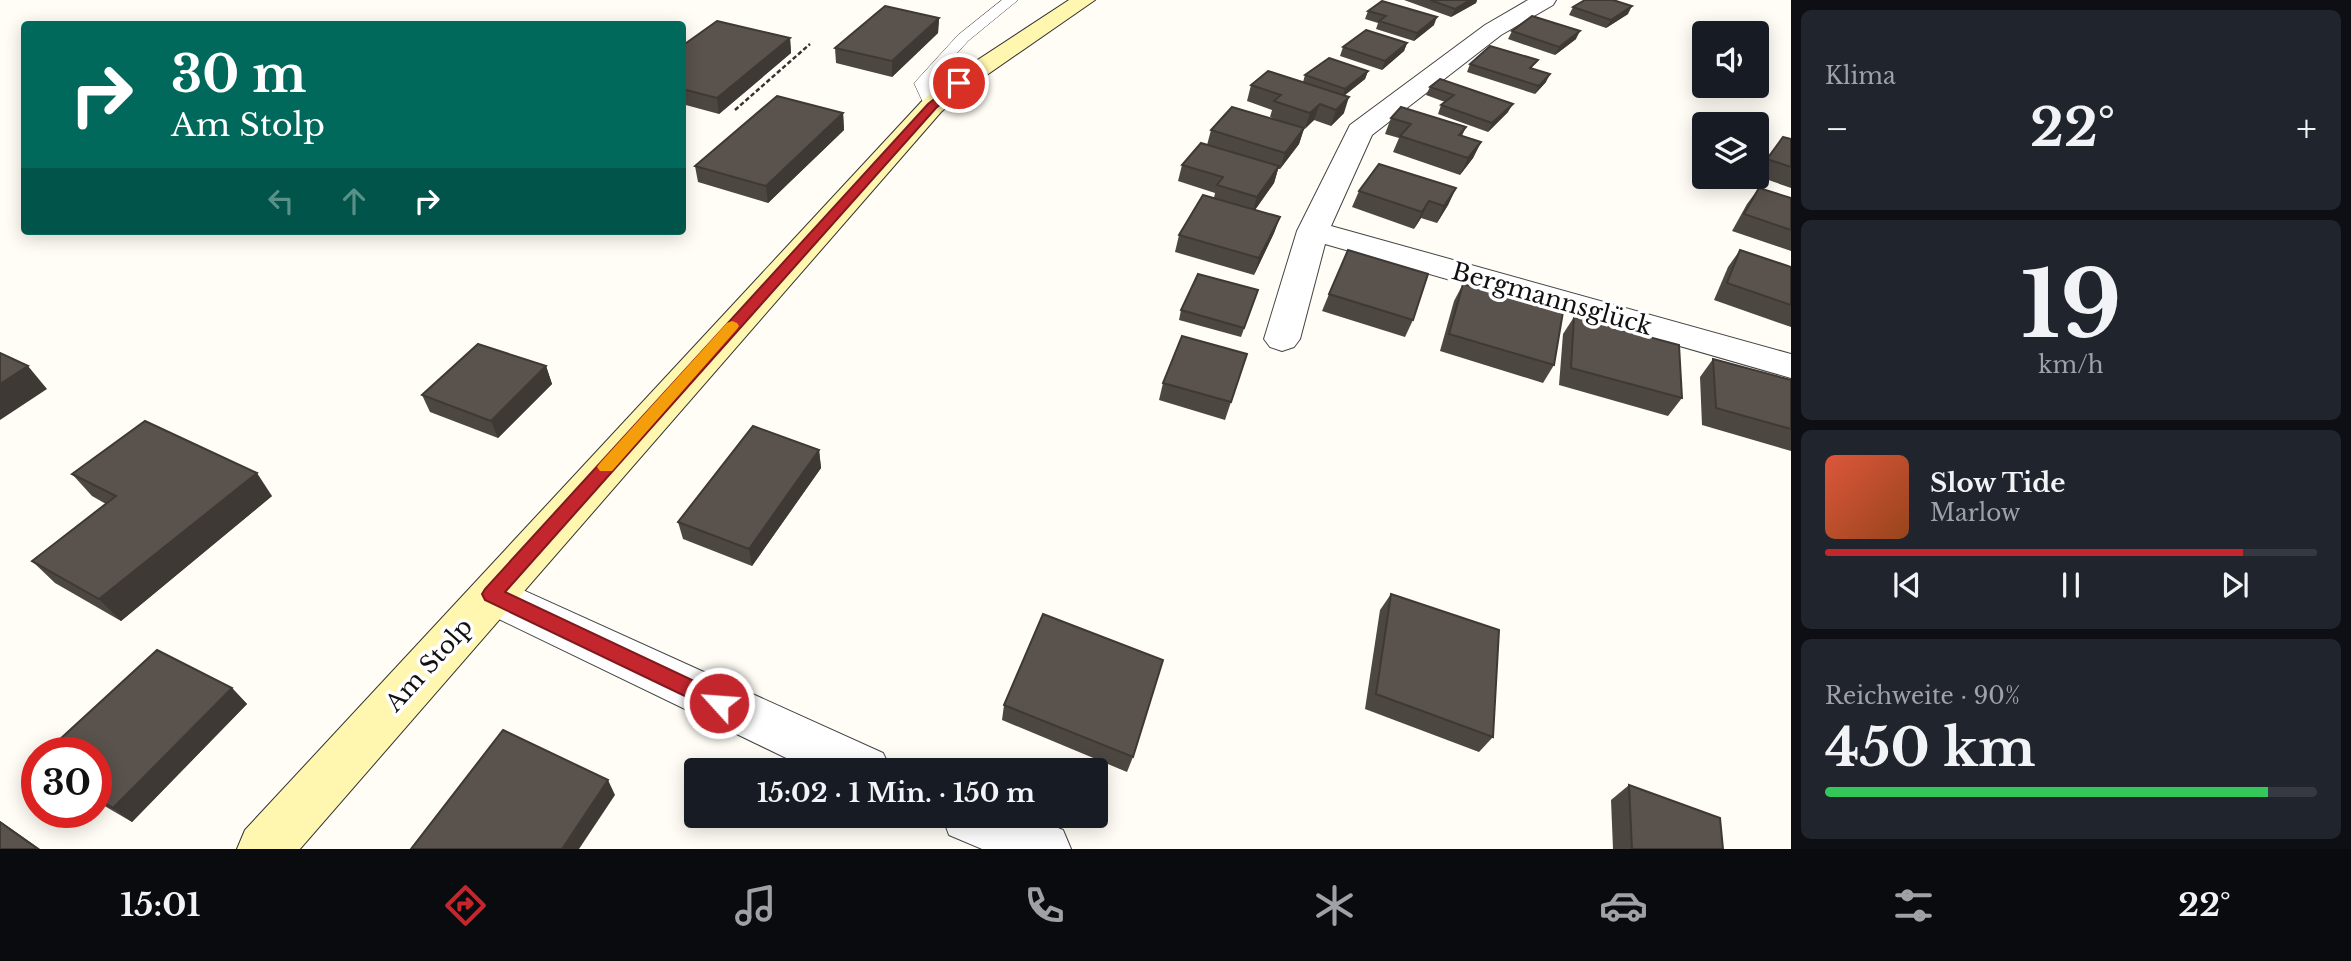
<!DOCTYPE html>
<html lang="de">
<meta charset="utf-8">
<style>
:root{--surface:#171b24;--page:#20242c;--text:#f1f3f6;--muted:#9ea1a6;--line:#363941;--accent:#c4262e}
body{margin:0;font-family:"Libre Baskerville",serif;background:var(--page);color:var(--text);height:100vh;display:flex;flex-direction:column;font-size:26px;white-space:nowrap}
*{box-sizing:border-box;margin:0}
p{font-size:23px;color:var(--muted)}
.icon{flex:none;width:38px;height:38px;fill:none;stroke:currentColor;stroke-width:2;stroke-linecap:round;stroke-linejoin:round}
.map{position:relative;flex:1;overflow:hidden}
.details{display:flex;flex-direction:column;gap:10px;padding:10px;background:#0d0f14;width:560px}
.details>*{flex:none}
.banner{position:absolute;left:21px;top:21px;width:665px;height:214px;border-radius:7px;box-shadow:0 4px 18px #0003;background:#00695c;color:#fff;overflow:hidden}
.fabs{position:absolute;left:1692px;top:21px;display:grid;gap:14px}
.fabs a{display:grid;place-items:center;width:77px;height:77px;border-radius:7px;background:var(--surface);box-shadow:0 4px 18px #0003;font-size:35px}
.speed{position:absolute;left:21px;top:737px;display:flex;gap:14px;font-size:35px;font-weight:700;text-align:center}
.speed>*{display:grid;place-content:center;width:91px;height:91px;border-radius:50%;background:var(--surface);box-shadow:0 4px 18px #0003;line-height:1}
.speed .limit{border:10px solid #d22;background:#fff;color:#111}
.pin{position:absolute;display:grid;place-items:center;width:60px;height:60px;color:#fff;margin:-30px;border:4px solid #fff;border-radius:50%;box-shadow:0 2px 7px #0007}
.me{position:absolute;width:77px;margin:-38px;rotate:296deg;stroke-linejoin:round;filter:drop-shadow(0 0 5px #0008)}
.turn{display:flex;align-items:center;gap:24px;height:147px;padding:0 35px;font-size:32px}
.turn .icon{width:91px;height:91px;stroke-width:2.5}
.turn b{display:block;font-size:49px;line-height:60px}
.lanes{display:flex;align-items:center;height:66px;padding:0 35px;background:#0003;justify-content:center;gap:35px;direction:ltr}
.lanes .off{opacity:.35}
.big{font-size:52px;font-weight:700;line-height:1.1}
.details .tile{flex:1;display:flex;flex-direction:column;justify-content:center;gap:10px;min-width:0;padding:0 24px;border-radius:10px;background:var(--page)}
.details .dial{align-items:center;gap:0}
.dial b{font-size:91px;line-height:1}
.song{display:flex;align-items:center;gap:21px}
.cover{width:84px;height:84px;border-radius:10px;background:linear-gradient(135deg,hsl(10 70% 55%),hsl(20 70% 35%))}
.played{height:7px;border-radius:4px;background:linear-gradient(90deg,var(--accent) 85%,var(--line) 85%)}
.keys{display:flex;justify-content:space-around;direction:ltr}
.heat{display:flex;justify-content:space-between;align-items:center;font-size:38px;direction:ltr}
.charge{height:10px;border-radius:5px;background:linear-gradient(90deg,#34c759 90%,var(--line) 0)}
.trip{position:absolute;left:684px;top:758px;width:424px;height:70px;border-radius:7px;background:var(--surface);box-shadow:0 4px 18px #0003;font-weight:700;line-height:70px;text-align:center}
.tabs{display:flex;height:112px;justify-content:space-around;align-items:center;background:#090b0e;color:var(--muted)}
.tabs .icon{width:49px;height:49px}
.tabs .current{color:var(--accent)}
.tabs b{font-size:32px;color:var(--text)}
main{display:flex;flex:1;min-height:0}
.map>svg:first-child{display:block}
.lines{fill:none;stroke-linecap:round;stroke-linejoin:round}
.lane-casing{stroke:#444;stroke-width:1}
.street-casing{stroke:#444;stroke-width:2}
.secondary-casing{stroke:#333;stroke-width:2}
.path{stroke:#333;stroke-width:2.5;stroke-dasharray:4.5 2.5;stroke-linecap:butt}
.lane{fill:#fff;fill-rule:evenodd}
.street{fill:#fff;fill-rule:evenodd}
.secondary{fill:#fff6b0;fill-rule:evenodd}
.wall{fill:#4d4742}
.shaded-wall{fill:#3f3936}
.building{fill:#5a524d;stroke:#3f3936;stroke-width:2}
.route{fill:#c4262e;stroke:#7f191e;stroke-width:2}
.slow{fill:#f59e0b}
.labels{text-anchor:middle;stroke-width:7;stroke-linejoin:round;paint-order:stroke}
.street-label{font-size:24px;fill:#111;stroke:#fff}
</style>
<main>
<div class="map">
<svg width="1791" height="849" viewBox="0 0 1791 849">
<rect width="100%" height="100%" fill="#fffdf5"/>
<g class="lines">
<defs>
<path id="lane" d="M 1002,0 L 1018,0 L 968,41 L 930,83 L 940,106 L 938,109 L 926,109 L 914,83 L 917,80 L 958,35 Z"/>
<g id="street">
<path d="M 1528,0 L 1556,0 L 1553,5 L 1501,35 L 1372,135 L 1331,226 L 1791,354 L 1791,378 L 1325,244 L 1300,339 L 1294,347 L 1282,351 L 1270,347 L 1264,339 L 1297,231 L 1350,125 L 1485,25 Z"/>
<path d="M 492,576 L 883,753 L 891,770 L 811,770 L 476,608 L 470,595 L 476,582 Z"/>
<path d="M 942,816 L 1029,816 L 1063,830 L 1071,849 L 982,849 L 949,835 Z"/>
</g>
<path id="secondary" d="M 1069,0 L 1095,0 L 968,88 L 941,112 L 300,849 L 237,849 L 245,830 L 923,100 L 950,78 Z"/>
</defs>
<!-- lane casing -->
<use href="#lane" class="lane-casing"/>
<!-- street casing -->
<use href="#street" class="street-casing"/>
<!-- secondary casing -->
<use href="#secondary" class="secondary-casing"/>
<!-- path -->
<path class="path" d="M 735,110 L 810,44"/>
<!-- lane -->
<use href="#lane" class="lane"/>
<!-- street -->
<use href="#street" class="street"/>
<!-- secondary -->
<use href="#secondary" class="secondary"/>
</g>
<!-- wall -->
<g class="wall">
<path d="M 1404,0 L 1477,0 L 1476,3 L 1451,17 Z"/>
<path d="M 1573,7 L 1628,14 L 1606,28 L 1569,15 Z"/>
<path d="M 1368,11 L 1434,25 L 1414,41 L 1376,29 L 1378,23 L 1365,19 Z"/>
<path d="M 939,18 L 938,33 L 892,77 L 836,63 L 835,48 Z"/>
<path d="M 1512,31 L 1576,39 L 1555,55 L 1508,39 Z"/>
<path d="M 790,38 L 791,53 L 719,114 L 682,104 L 682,46 Z"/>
<path d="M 1407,43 L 1404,51 L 1382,70 L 1340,56 L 1343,47 Z"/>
<path d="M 1470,64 L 1533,69 L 1546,82 L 1535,94 L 1467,72 Z"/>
<path d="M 1368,71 L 1365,79 L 1344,96 L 1344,113 L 1331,126 L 1314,120 L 1304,129 L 1299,144 L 1280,169 L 1278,169 L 1274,183 L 1255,210 L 1280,217 L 1274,233 L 1254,275 L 1175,252 L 1179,235 L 1214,198 L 1215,193 L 1178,181 L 1182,165 L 1207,145 L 1211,130 L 1283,122 L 1270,117 L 1272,110 L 1247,101 L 1251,85 L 1303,82 L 1305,75 Z"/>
<path d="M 1430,87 L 1508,112 L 1488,132 L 1438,114 L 1441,105 L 1445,102 L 1426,95 Z"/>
<path d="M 843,113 L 844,130 L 768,203 L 698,182 L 695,166 Z"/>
<path d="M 1391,118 L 1466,127 L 1462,136 L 1481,142 L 1473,158 L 1460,175 L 1393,152 L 1399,138 L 1385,134 Z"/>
<path d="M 1783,137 L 1791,139 L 1791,188 L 1757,176 L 1757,173 Z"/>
<path d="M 1456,188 L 1448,205 L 1437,223 L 1421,218 L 1414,229 L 1352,207 L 1359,191 Z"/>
<path d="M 1759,188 L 1791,198 L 1791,251 L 1732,231 L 1747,204 Z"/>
<path d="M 1740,250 L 1791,267 L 1791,327 L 1714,300 L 1728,267 Z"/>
<path d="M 1463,284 L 1554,365 L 1543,383 L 1440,351 L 1454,301 Z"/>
<path d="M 1329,294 L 1413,320 L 1405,337 L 1322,311 Z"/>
<path d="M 1255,299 L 1241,337 L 1179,320 L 1181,310 Z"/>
<path d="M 1574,317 L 1682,398 L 1668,416 L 1559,385 L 1563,334 Z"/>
<path d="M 1247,354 L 1225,420 L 1159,400 L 1163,383 Z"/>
<path d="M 1713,359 L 1791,380 L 1791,451 L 1702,425 L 1700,377 Z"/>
<path d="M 546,366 L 552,384 L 498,438 L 430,412 L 422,395 Z"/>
<path d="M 819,450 L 821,468 L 752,566 L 683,539 L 678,522 Z"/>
<path d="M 72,474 L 272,496 L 121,621 L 55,583 L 32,561 L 106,504 L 92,496 Z"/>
<path d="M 1391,594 L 1493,737 L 1479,752 L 1365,709 L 1380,610 Z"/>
<path d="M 232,688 L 247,704 L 132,822 L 96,801 L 96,752 Z"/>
<path d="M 1004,705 L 1133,757 L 1127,772 L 1002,720 Z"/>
<path d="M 1629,785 L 1723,849 L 1613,849 L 1611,800 Z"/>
</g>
<!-- shaded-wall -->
<g class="shaded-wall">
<path d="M 1470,0 L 1477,0 L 1476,3 L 1451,17 L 1455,9 Z"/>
<path d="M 1632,6 L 1628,14 L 1606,28 L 1611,20 Z"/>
<path d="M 1437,17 L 1434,25 L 1414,41 L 1417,33 Z"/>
<path d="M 939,18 L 938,33 L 892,77 L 892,61 Z"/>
<path d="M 1580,31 L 1576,39 L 1555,55 L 1559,47 Z"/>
<path d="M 790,38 L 791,53 L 719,114 L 717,98 Z"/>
<path d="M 1407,43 L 1404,51 L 1382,70 L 1385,61 Z"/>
<path d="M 1368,71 L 1365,79 L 1342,97 L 1345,89 Z"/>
<path d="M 1550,74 L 1546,82 L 1535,94 L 1539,86 Z"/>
<path d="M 1349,97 L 1344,113 L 1331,126 L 1336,110 Z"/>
<path d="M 1320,104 L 1314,120 L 1305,129 L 1310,113 Z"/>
<path d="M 1513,104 L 1508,112 L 1488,132 L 1492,123 Z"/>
<path d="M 843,113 L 844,130 L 768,203 L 766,186 Z"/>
<path d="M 1304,128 L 1299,144 L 1280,169 L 1285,153 Z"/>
<path d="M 1481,142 L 1473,158 L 1460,175 L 1468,158 Z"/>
<path d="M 1279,166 L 1274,183 L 1252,214 L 1257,197 Z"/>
<path d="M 1456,188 L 1448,205 L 1437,223 L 1444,206 Z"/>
<path d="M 1429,201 L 1421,218 L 1414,229 L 1422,212 Z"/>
<path d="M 1280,217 L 1274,233 L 1254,275 L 1259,258 Z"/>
<path d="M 28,366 L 47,389 L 0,420 L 0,384 Z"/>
<path d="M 546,366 L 552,384 L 498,438 L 491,421 Z"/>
<path d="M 819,450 L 821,468 L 752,566 L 749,549 Z"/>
<path d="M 257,473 L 272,496 L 121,621 L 99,599 Z"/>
<path d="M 232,688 L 247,704 L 132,822 L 113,808 Z"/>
<path d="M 608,780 L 615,795 L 579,849 L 562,849 Z"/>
<path d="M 0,821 L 40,849 L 38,849 L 0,822 Z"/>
</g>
<!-- building -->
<g class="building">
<path d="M 1430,0 L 1470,0 L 1455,9 Z"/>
<path d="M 1585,0 L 1613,0 L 1632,6 L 1611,20 L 1573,7 Z"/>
<path d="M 1382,1 L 1437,17 L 1417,33 L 1379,21 L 1386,16 L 1368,11 Z"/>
<path d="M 885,6 L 939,18 L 892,61 L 835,48 Z"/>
<path d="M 1532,16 L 1580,31 L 1559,47 L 1512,31 Z"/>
<path d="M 717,21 L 790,38 L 717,98 L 682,89 L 682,46 Z"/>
<path d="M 1366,30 L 1407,43 L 1385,61 L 1343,47 Z"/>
<path d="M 1490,46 L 1538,60 L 1530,68 L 1550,74 L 1539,86 L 1470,64 Z"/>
<path d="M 1329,58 L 1368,71 L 1345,89 L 1305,75 Z"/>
<path d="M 1268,71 L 1349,97 L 1336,110 L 1320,104 L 1310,113 L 1274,101 L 1281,95 L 1251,85 Z"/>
<path d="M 1440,79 L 1513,104 L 1492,123 L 1441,105 L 1454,95 L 1430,87 Z"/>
<path d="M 777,96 L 843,113 L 766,186 L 695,166 Z"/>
<path d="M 1232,107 L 1304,128 L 1285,153 L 1211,130 Z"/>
<path d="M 1401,107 L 1466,127 L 1459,135 L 1481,142 L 1468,158 L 1400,136 L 1411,124 L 1391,118 Z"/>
<path d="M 1783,137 L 1791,139 L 1791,167 L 1767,159 Z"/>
<path d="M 1201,143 L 1279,166 L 1257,197 L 1217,185 L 1223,177 L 1182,165 Z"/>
<path d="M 1379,164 L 1456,188 L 1444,206 L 1429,201 L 1422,212 L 1359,191 Z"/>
<path d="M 1759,188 L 1791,198 L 1791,230 L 1744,214 Z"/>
<path d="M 1203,195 L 1280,217 L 1259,258 L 1179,235 Z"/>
<path d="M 1348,250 L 1428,274 L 1413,320 L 1329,294 Z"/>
<path d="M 1740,250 L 1791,267 L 1791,305 L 1727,283 Z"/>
<path d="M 1198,274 L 1258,290 L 1244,328 L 1181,310 Z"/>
<path d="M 1463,284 L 1563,312 L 1554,365 L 1449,334 Z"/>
<path d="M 1574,317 L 1679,345 L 1682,398 L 1571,368 Z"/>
<path d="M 1182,336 L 1247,354 L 1231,402 L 1163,383 Z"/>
<path d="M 478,344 L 546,366 L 491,421 L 422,395 Z"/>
<path d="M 0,353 L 28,366 L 0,384 Z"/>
<path d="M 1713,359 L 1791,380 L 1791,429 L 1716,408 Z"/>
<path d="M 145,421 L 257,473 L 99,599 L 32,561 L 116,496 L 72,474 Z"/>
<path d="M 753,426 L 819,450 L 749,549 L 678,522 Z"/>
<path d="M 1391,594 L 1499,630 L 1493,737 L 1376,694 Z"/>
<path d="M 1043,614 L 1163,660 L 1133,757 L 1004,705 Z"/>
<path d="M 157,650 L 232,688 L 113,808 L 96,798 L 96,752 L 46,752 Z"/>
<path d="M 503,730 L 608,780 L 562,849 L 411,849 Z"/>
<path d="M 1629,785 L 1720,818 L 1723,849 L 1632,849 Z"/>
<path d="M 0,822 L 38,849 L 0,849 Z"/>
</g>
<!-- route -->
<path class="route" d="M 959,80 L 965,83 L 963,85 L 936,108 L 505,592 L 726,696 L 729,703 L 726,709 L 719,712 L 712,709 L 485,600 L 482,594 L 485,589 L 928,104 Z"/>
<!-- slow -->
<path class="slow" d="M 732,321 L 737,323 L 739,326 L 737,329 L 612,471 L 600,471 L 597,467 L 600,463 L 727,323 Z"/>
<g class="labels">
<!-- street labels -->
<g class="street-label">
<text transform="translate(1552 299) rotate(16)" y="8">Bergmannsglück</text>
<text transform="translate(429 665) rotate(-48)" y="8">Am Stolp</text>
</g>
</g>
</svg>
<div class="fabs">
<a><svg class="icon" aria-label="sound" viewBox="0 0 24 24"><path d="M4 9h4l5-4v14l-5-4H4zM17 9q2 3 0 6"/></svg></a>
<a><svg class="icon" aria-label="layers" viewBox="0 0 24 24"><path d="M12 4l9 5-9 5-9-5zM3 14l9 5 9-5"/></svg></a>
</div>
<div class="speed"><div class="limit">30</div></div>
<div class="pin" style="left:959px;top:83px;background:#d93025"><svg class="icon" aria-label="arrive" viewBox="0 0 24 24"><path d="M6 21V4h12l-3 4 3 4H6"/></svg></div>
<svg class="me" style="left:719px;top:703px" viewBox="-20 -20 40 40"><circle r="17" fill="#c4262e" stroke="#fff" stroke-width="3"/><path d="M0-11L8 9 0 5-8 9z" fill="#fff"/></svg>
<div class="trip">15:02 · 1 Min. · 150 m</div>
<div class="banner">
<div class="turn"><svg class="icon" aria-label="right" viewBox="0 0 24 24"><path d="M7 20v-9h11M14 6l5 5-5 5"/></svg><div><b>30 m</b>Am Stolp</div></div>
<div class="lanes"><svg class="icon off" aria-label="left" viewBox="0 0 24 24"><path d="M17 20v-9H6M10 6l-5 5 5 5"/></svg><svg class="icon off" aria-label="ahead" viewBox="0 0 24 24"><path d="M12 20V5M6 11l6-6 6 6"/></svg><svg class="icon" aria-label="right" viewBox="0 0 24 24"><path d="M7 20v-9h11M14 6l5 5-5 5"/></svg></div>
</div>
</div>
<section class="details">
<div class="tile"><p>Klima</p>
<div class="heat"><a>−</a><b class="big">22°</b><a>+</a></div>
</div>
<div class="tile dial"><b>19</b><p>km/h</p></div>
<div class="tile">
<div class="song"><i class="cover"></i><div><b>Slow Tide</b><p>Marlow</p></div></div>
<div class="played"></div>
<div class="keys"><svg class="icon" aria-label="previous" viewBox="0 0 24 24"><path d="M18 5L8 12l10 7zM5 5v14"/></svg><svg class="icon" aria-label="pause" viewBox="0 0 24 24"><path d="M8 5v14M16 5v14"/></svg><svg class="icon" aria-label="next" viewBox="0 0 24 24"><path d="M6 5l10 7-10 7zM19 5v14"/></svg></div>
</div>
<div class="tile"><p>Reichweite · 90%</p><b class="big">450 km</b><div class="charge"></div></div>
</section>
</main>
<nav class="tabs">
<b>15:01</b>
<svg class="icon current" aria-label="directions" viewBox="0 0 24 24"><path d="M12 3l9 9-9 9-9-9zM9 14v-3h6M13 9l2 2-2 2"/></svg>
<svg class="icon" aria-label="music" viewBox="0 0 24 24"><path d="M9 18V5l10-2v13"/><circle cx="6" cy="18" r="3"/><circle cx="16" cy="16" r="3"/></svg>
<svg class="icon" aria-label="phone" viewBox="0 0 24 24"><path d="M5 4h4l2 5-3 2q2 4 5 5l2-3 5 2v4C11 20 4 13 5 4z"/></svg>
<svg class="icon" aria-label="climate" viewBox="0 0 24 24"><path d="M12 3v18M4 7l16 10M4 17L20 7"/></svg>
<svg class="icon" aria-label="car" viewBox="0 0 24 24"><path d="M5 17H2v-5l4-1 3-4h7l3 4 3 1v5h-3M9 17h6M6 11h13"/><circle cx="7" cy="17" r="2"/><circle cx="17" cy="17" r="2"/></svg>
<svg class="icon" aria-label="filters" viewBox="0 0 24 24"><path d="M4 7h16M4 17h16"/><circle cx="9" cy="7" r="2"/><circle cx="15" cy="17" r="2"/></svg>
<b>22°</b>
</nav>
